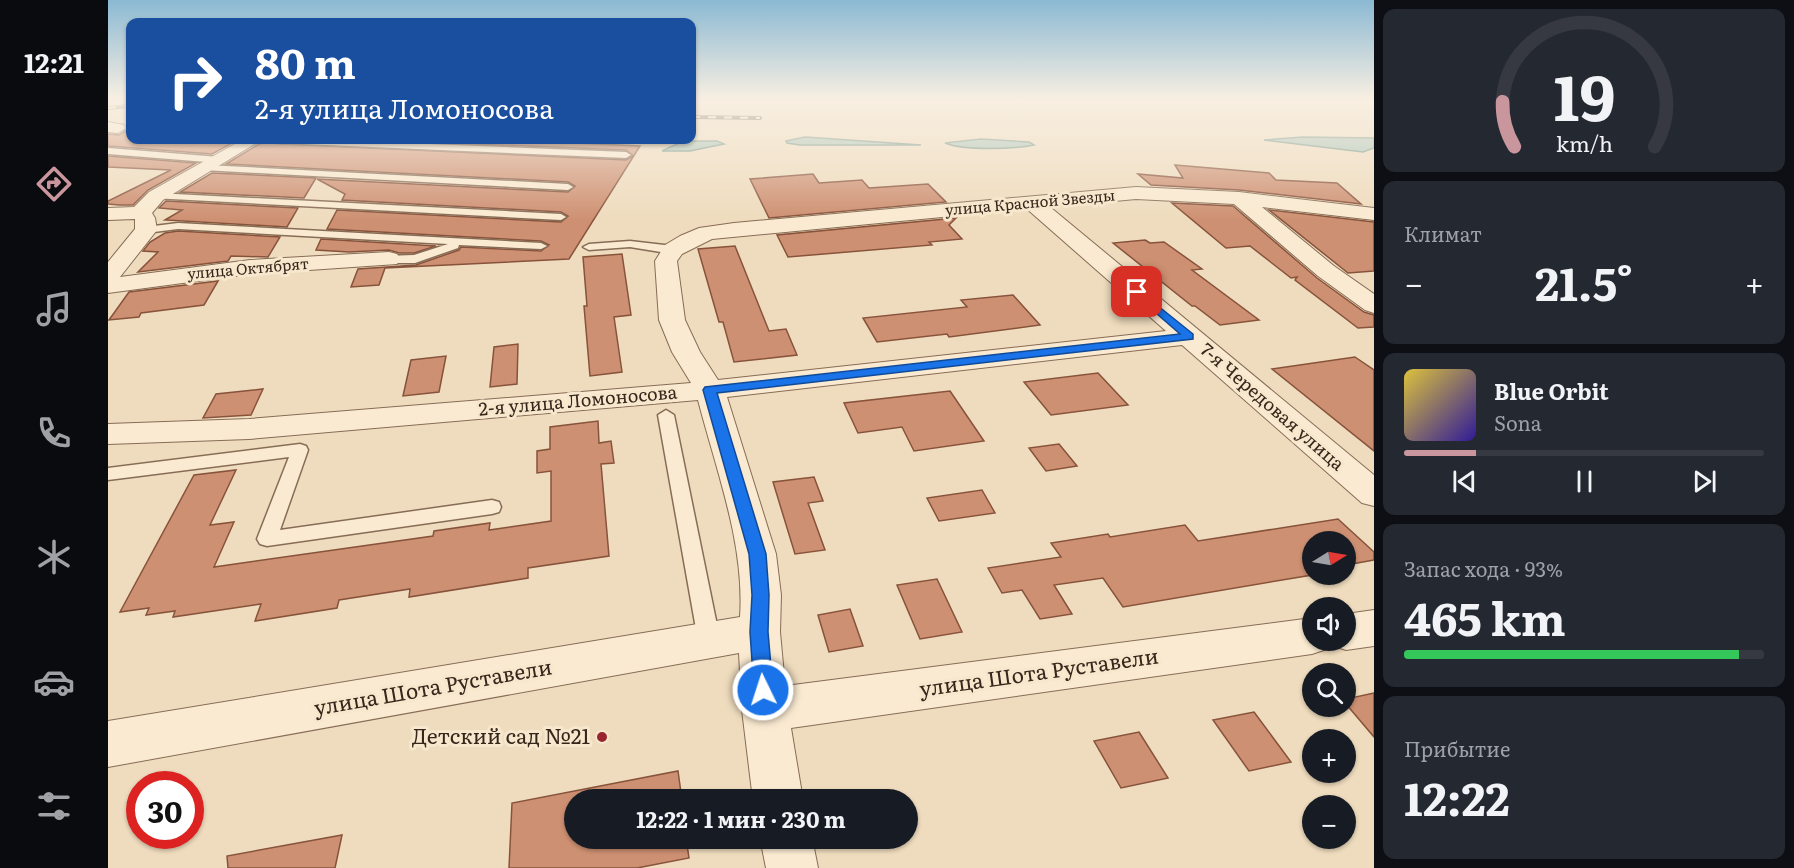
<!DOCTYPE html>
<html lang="ru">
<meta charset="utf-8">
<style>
:root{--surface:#171b24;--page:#242831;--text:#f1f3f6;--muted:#9ea1a6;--line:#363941;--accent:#c9969d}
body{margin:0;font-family:Literata,serif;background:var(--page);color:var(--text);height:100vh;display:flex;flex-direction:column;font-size:22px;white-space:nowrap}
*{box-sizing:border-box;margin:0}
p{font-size:20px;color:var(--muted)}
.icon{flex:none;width:33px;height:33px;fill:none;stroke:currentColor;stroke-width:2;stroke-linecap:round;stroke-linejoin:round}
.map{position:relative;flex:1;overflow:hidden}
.drawer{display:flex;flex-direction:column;gap:9px;padding:9px;background:#0d0f14;width:420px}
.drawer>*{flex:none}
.guide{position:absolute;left:18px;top:18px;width:570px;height:126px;border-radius:12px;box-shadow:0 2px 4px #0004;background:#1a4fa0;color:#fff;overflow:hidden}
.needle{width:39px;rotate:79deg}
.buttons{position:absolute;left:1194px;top:531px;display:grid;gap:12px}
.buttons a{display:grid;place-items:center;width:54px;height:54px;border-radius:50%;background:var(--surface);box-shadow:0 2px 4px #0004;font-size:30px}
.speed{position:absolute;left:18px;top:771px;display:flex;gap:12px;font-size:30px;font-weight:700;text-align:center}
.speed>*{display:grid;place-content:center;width:78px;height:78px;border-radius:50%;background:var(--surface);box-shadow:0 2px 4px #0004;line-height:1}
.speed .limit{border:9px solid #d22;background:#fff;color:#111}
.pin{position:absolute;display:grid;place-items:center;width:51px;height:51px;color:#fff;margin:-26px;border-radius:12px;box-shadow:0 3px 9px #0006}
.me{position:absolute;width:66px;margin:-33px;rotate:356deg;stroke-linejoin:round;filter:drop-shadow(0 0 4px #0008)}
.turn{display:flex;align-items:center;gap:21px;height:126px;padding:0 30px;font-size:27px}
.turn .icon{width:78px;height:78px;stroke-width:2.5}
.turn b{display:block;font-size:42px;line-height:51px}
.big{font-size:45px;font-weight:700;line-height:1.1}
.drawer .card{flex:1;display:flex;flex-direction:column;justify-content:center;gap:9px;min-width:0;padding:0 21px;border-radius:12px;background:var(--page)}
.drawer .dial{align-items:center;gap:0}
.dial svg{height:156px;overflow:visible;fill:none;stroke:var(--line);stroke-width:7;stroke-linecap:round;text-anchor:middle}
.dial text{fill:var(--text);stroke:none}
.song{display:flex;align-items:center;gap:18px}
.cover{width:72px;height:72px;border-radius:9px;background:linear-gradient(135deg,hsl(50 70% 55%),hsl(250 70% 35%))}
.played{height:6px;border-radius:3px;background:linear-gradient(90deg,var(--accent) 20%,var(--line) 20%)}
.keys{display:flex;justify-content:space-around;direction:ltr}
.heat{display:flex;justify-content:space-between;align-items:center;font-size:33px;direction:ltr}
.charge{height:9px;border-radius:4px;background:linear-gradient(90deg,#34c759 93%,var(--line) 0)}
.trip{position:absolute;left:456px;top:789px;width:354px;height:60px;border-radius:30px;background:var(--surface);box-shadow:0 2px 4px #0004;font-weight:700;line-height:60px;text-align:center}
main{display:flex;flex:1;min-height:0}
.tabs{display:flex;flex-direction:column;width:108px;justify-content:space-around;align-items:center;background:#090b0e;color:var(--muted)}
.tabs .icon{width:42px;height:42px}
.tabs .active{color:var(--accent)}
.tabs b{font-size:27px;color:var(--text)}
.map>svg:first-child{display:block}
.water{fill:#a1c0b4;stroke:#698e81;stroke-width:1.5}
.building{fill:#ce9072;stroke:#87533b;stroke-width:1.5}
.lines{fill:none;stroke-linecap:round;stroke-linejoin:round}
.service-casing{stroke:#876c56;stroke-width:3}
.minor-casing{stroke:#876c56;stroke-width:2}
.service{fill:#faead1;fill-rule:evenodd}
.minor{fill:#faead1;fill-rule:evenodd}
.rail-casing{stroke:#36261b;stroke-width:4}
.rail{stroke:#f6e7cd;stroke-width:2;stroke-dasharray:8;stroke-linecap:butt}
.route{fill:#1a73e8;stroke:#114b97;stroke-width:1.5}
.poi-dot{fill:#982530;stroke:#f6e7cd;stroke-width:2}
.labels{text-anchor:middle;stroke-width:6;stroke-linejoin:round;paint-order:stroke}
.far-street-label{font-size:15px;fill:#36261b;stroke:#f6e7cd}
.street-label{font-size:18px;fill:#36261b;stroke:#f6e7cd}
.near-street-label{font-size:21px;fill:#36261b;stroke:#f6e7cd}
.near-poi-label{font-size:21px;fill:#36261b;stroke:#f6e7cd;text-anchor:end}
</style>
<main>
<nav class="tabs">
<b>12:21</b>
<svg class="icon active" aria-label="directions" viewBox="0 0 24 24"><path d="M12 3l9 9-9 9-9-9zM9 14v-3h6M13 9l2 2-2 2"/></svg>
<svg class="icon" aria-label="music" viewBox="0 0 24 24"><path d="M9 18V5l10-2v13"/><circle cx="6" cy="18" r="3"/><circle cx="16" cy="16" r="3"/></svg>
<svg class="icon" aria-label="phone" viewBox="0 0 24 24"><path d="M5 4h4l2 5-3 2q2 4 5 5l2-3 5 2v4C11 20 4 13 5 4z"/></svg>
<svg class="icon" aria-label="climate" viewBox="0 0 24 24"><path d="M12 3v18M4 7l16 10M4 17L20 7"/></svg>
<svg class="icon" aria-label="car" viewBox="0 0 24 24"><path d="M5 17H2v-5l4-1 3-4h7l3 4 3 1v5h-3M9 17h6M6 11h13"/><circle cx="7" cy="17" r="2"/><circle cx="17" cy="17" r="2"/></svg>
<svg class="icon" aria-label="filters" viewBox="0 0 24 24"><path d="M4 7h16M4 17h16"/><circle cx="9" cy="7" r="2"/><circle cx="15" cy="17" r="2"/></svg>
</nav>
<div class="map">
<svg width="1266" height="868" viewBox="0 0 1266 868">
<rect width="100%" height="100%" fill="#efdcbe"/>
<!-- water -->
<g class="water">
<path d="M 697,137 L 813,145 L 692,145 L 679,143 L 678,141 Z"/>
<path d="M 1195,137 L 1266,138 L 1266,148 L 1255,152 L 1156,140 Z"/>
<path d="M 873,139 L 921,142 L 926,145 C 905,149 857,151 837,143 Z"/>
<path d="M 586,141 L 609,141 L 616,144 L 582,151 L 554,151 L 571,143 Z"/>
</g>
<!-- building -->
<g class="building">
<path d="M 22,124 L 22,140 L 126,142 L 104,154 L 0,146 L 0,134 L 11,135 L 19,130 L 19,125 Z"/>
<path d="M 265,140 L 401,140 L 532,146 L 461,259 L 277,268 L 271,285 L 243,287 L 250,269 L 308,265 L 351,250 L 353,247 L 433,251 L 441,245 L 433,241 L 219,229 L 229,210 L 453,222 L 460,216 L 453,212 L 234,200 L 237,194 L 209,179 L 460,192 L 467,186 L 460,182 L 118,164 L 151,144 L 157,143 L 518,160 L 525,156 L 518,150 Z"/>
<path d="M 0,156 L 88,163 L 40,190 L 25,205 L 11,205 L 0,204 L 0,201 L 63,170 L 0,167 Z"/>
<path d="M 1067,165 L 1161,173 L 1168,180 L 1229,183 L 1253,204 L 1131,190 L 1043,185 L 1030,174 L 1075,178 Z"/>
<path d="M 104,173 L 208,178 L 196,198 L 72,192 Z"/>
<path d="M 705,174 L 711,183 L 754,180 L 761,188 L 820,184 L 838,202 L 661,218 L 642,179 Z"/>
<path d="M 58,201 L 190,208 L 179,227 L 57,220 L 74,210 L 51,208 Z"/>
<path d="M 1064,203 L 1125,206 L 1209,278 L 1256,312 L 1266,315 L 1266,327 L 1250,328 L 1187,280 L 1189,277 L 1183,278 L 1142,246 L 1118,248 Z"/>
<path d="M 1161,210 L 1266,222 L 1266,271 L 1240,273 Z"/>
<path d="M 848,218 L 841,225 L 854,239 L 821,242 L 824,245 L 680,257 L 669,235 Z"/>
<path d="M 70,231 L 172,237 L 160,257 L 123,256 L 120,261 L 30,272 L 50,252 L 35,251 L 42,242 L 57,233 Z"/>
<path d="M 213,239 L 328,246 L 306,253 L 291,253 L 281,250 L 241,252 L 208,250 Z"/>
<path d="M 1037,240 L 1042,243 L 1056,242 L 1094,269 L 1084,270 L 1151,320 L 1112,325 L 1087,306 L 1084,306 L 1005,243 Z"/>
<path d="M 627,246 L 661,331 L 678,329 L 689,355 L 626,362 L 615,322 L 611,322 L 590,249 Z"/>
<path d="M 514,254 L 523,315 L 506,317 L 514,372 L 482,376 L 476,306 L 479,306 L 475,257 Z"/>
<path d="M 110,281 L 96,305 L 33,313 L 31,317 L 1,320 L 21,292 Z"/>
<path d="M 905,295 L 932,325 L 841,337 L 839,334 L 769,342 L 755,318 L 859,307 L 853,300 Z"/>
<path d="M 410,344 L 409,384 L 382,387 L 386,347 Z"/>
<path d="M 338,356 L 331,392 L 295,396 L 303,360 Z"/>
<path d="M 1247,357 L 1266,370 L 1266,451 L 1164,369 Z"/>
<path d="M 990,373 L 1020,405 L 943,415 L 916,382 Z"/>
<path d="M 155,389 L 143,415 L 95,418 L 108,394 Z"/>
<path d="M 842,391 L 876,441 L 806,451 L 794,427 L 750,433 L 736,403 Z"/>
<path d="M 490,421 L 491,443 L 503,441 L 506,463 L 493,464 L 501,556 L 420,568 L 420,578 L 301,597 L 302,589 L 231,600 L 229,608 L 147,621 L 153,604 L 65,617 L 67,611 L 38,615 L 41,608 L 12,612 L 86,475 L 128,470 L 102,525 L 126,522 L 106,567 L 325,536 L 326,531 L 382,523 L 381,530 L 443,521 L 443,471 L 429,473 L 429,451 L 442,449 L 442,427 Z"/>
<path d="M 951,444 L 969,466 L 938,471 L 921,448 Z"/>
<path d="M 706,477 L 715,501 L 700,503 L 717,550 L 687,554 L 665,482 Z"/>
<path d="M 874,490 L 887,513 L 831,521 L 819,498 Z"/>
<path d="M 1230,519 L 1266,552 L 1266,560 L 1238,565 L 1238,542 L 1204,542 L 1204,575 L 1015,607 L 995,578 L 946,585 L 964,614 L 932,619 L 914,590 L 894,593 L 880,568 L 953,557 L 943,543 L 1000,534 L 1002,537 L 1077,525 L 1090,541 Z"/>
<path d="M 829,579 L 854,632 L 812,639 L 789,585 Z"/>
<path d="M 742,609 L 755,646 L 721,652 L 710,615 Z"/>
<path d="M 1266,693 L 1266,737 L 1238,704 L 1238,699 Z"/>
<path d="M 1146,712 L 1183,762 L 1141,771 L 1105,720 Z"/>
<path d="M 1031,732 L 1060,778 L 1013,788 L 986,741 Z"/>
<path d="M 570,771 L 574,800 L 466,800 L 466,838 L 578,838 L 581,858 L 529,868 L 401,868 L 404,803 Z"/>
<path d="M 234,835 L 227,868 L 120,868 L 119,856 Z"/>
</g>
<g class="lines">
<defs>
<g id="service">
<path d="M 168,140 L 222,140 L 518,152 L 523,155 L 518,158 L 172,143 Z"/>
<path d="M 0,148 L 111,157 L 116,160 L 111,163 L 0,154 Z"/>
<path d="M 98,165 L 460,184 L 465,187 L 460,190 L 95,170 L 93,168 Z"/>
<path d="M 48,193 L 453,214 L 458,217 L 453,220 L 44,198 L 43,196 Z"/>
<path d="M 70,223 L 433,243 L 439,246 L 433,249 L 351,245 L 350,248 L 307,263 L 281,263 L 277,262 L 277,256 L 306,255 L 340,244 L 70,229 L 38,233 L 32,230 L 38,227 Z"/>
<path d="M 522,241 L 565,246 L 571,250 L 565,254 L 522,247 L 481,250 L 475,247 L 481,244 Z"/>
<path d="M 558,410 L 566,415 L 612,640 L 609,647 L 601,649 L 593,647 L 590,640 L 550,415 Z"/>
<path d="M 192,444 L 198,446 L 200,450 L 172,530 L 384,500 L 391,502 L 393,507 L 391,512 L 384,514 L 159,546 L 152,544 L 149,539 L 181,457 L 0,480 L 0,468 Z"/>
</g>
<g id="minor">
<path d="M 0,122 L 16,125 L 18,128 L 10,133 L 0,132 Z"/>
<path d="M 134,140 L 153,140 L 55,200 L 44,213 L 47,218 L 49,230 L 12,277 L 142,260 L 281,252 L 289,254 L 292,259 L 289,264 L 142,274 L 0,293 L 0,262 L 27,229 L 27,219 L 0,220 L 0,208 L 26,207 L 41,192 Z"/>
<path d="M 1028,187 L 1131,192 L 1266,208 L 1266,220 L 1154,207 L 1226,266 L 1266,294 L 1266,313 L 1257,310 L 1210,276 L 1126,204 L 1028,199 L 942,207 L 1266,475 L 1266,506 L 1254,503 L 1074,345 L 619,397 L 668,554 L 673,595 L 672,632 L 677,686 L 1204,618 L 1204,640 L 1238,640 L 1238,614 L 1266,610 L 1266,646 L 1238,650 L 1223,645 L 1222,642 L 1219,649 L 1204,654 L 683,728 L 695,800 L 645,800 L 634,710 L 631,653 L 0,767 L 0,721 L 632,617 C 637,544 608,470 590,400 L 141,439 L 0,444 L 0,424 L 141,419 L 583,383 L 564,352 L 551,320 L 547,261 L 557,245 L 572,236 L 591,228 L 626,223 ZM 919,209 L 1058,331 L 610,380 L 592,352 L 577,320 L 569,261 L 574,254 L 604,239 Z"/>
<path d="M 652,838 L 704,838 L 710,868 L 658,868 Z"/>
</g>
</defs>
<!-- service casing -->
<use href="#service" class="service-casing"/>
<!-- minor casing -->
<use href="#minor" class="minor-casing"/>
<!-- service -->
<use href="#service" class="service"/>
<!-- minor -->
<use href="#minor" class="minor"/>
<defs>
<g id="rail">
<path d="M 0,108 L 22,106"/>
<path d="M 584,117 L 652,118"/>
</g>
</defs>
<!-- rail casing -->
<use href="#rail" class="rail-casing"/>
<!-- rail -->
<use href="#rail" class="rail"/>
</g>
<!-- sky -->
<linearGradient id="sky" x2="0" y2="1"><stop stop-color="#8bb9d3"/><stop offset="0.45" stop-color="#f8efe2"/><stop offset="1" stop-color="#f8efe2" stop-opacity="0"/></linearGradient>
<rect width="1266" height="220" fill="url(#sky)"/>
<!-- route -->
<path class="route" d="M 1029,289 L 1085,334 L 1085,339 L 609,393 L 658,554 L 661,595 L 660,632 L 665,690 L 662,697 L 655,699 L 648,697 L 646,690 L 642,632 L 644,595 L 641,554 L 595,390 L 597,387 L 1072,334 L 1026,294 L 1026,290 Z"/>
<!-- markers -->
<circle class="poi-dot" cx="494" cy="737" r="6"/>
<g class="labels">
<!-- far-street labels -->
<g class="far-street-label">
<text transform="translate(922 203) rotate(-5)" y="5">улица Красной Звезды</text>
<text transform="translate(140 269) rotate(-5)" y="5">улица Октябрят</text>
</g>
<!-- street labels -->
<g class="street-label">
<text transform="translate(470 401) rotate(-5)" y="6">2-я улица Ломоносова</text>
<text transform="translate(1164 407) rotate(41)" y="6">7-я Чередовая улица</text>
</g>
<!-- near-street labels -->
<g class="near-street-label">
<text transform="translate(931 673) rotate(-8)" y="7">улица Шота Руставели</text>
<text transform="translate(325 688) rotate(-10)" y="7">улица Шота Руставели</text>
</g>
<!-- near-poi labels -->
<g class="near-poi-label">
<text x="482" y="744">Детский сад №21</text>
</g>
</g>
</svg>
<div class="buttons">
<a><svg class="needle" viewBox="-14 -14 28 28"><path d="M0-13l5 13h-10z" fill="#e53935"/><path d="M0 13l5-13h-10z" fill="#9ea1a6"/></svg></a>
<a><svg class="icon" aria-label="sound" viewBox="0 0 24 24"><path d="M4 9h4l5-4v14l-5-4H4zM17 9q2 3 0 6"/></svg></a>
<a><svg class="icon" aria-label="search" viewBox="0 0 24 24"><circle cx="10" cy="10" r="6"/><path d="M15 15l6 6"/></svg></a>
<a>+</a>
<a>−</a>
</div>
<div class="speed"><div class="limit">30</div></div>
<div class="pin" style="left:1029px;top:292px;background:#d93025"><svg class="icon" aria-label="arrive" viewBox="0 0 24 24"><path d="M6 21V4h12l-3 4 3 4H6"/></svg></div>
<svg class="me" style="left:655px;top:690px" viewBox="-20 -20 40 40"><circle r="17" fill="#1a73e8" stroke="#fff" stroke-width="3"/><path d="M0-11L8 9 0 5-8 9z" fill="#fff"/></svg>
<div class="trip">12:22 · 1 мин · 230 m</div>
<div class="guide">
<div class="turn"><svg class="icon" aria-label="right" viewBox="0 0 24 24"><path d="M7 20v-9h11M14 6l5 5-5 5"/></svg><div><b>80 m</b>2-я улица Ломоносова</div></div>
</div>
</div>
<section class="drawer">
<div class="card dial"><svg viewBox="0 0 100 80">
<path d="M14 69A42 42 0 1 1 86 69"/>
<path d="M14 69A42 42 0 0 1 8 46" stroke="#c9969d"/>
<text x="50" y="56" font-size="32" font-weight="700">19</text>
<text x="50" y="72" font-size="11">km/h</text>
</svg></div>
<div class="card"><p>Климат</p>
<div class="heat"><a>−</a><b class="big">21.5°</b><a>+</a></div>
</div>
<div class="card">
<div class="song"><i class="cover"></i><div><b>Blue Orbit</b><p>Sona</p></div></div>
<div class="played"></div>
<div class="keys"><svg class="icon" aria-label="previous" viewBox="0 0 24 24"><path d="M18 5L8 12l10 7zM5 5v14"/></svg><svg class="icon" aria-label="pause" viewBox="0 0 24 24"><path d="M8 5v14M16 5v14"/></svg><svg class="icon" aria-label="next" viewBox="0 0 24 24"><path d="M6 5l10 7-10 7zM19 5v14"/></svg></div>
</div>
<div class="card"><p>Запас хода · 93%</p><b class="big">465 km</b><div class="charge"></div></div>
<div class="card"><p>Прибытие</p><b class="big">12:22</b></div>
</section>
</main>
